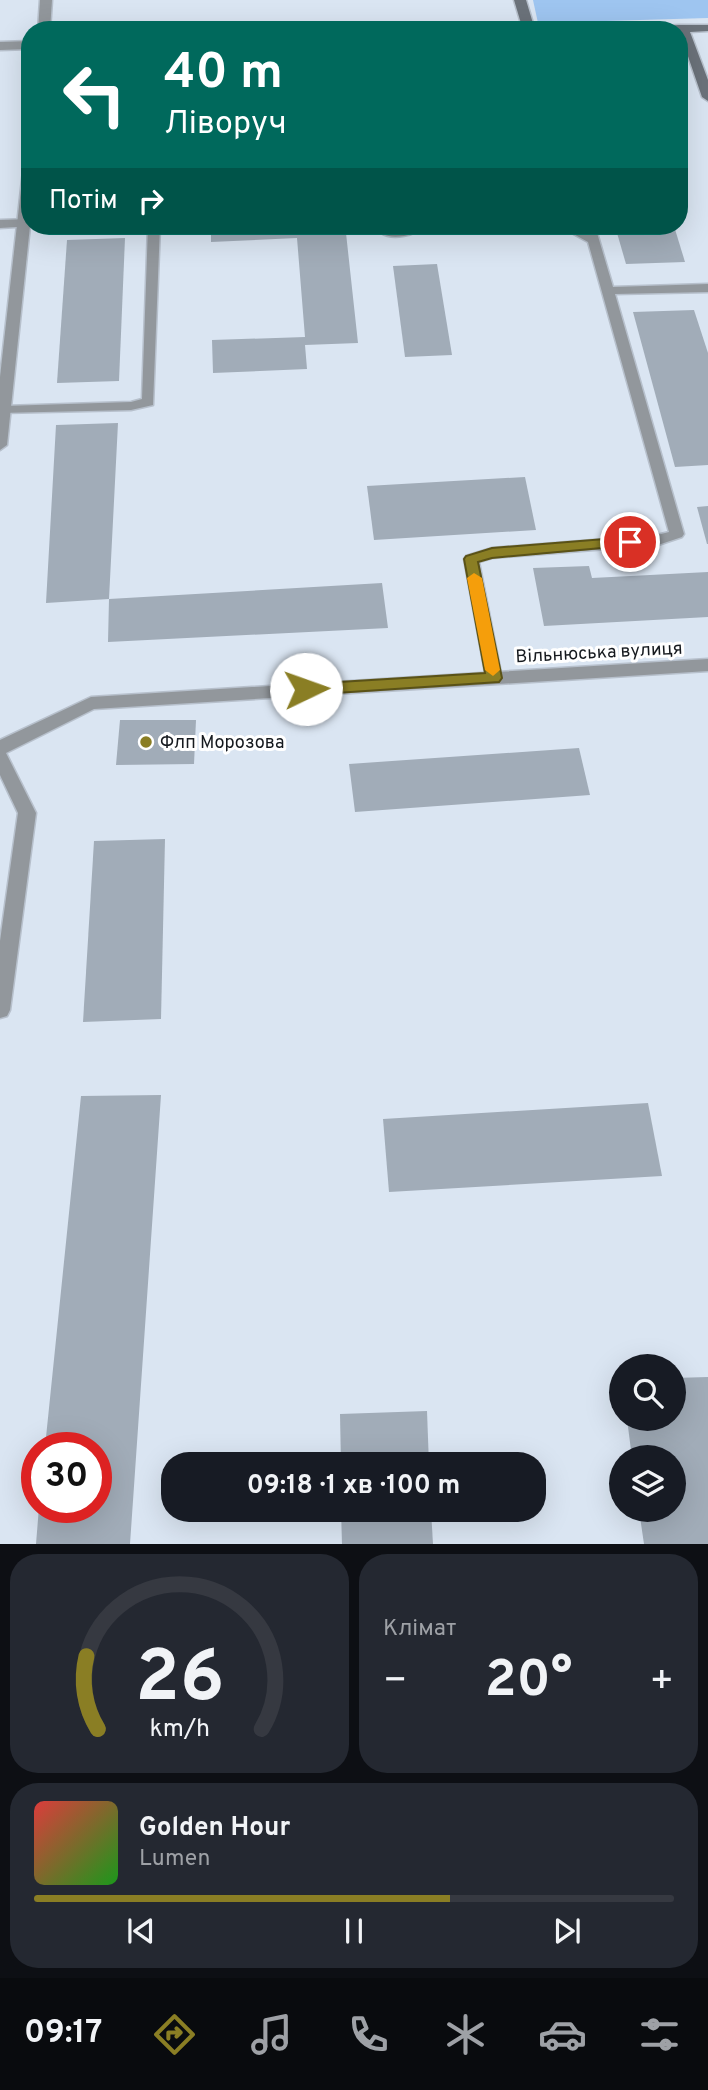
<!DOCTYPE html>
<html lang="uk">
<meta charset="utf-8">
<style>
:root{--surface:#171b24;--page:#242831;--text:#f1f3f6;--muted:#9ea1a6;--line:#363941;--accent:#8a7e24}
body{margin:0;font-family:Overpass,sans-serif;background:var(--page);color:var(--text);height:100vh;display:flex;flex-direction:column;font-size:26px;white-space:nowrap}
*{box-sizing:border-box;margin:0}
p{font-size:23px;color:var(--muted)}
.icon{flex:none;width:38px;height:38px;fill:none;stroke:currentColor;stroke-width:2;stroke-linecap:round;stroke-linejoin:round}
.map{position:relative;height:1544px;overflow:hidden}
.side{display:flex;flex-direction:column;gap:10px;padding:10px;background:#0d0f14;flex:1}
.side>*{flex:none}
.guide{position:absolute;left:21px;top:21px;width:667px;height:214px;border-radius:28px;box-shadow:0 7px 28px #0002;background:#00695c;color:#fff;overflow:hidden}
.tools{position:absolute;left:609px;top:1354px;display:grid;gap:14px}
.tools a{display:grid;place-items:center;width:77px;height:77px;border-radius:50%;background:var(--surface);box-shadow:0 7px 28px #0002;font-size:35px}
.speed{position:absolute;left:21px;top:1432px;display:flex;gap:14px;font-size:35px;font-weight:700;text-align:center}
.speed>*{display:grid;place-content:center;width:91px;height:91px;border-radius:50%;background:var(--surface);box-shadow:0 7px 28px #0002;line-height:1}
.speed .limit{border:10px solid #d22;background:#fff;color:#111}
.pin{position:absolute;display:grid;place-items:center;width:60px;height:60px;color:#fff;margin:-30px;border:4px solid #fff;border-radius:50%;box-shadow:0 2px 7px #0007}
.me{position:absolute;width:77px;margin:-38px;rotate:87deg;stroke-linejoin:round;filter:drop-shadow(0 0 5px #0008)}
.turn{display:flex;align-items:center;gap:24px;height:147px;padding:0 28px;font-size:32px}
.turn .icon{width:91px;height:91px;stroke-width:2.5}
.turn b{display:block;font-size:49px;line-height:60px}
.then{display:flex;align-items:center;height:66px;padding:0 28px;background:#0003;gap:14px;font-size:26px}
.big{font-size:52px;font-weight:700;line-height:1.1}
.side .card{flex:1;display:flex;flex-direction:column;justify-content:center;gap:10px;min-width:0;padding:0 24px;border-radius:28px;background:var(--page)}
.side .dial{align-items:center;gap:0}
.dial svg{height:182px;overflow:visible;fill:none;stroke:var(--line);stroke-width:7;stroke-linecap:round;text-anchor:middle}
.dial text{fill:var(--text);stroke:none}
.song{display:flex;align-items:center;gap:21px}
.cover{width:84px;height:84px;border-radius:10px;background:linear-gradient(135deg,hsl(0 70% 55%),hsl(120 70% 35%))}
.played{height:7px;border-radius:4px;background:linear-gradient(90deg,var(--accent) 65%,var(--line) 65%)}
.keys{display:flex;justify-content:space-around;direction:ltr}
.heat{display:flex;justify-content:space-between;align-items:center;font-size:38px;direction:ltr}
.side .tiles{flex:1;display:grid;gap:10px;grid-template-columns:1fr 1fr}
.card:last-child{grid-column:span 2}
.trip{position:absolute;left:161px;top:1452px;width:385px;height:70px;border-radius:28px;background:var(--surface);box-shadow:0 7px 28px #0002;font-weight:700;line-height:70px;text-align:center}
.tabs{display:flex;height:112px;justify-content:space-around;align-items:center;background:#090b0e;color:var(--muted)}
.tabs .icon{width:49px;height:49px}
.tabs .current{color:var(--accent)}
.tabs b{font-size:32px;color:var(--text)}
.map>svg:first-child{display:block}
.green{fill:#9ec5f0}
.building{fill:#a1acb8}
.lines{fill:none;stroke-linecap:round;stroke-linejoin:round}
.lane-casing{stroke:#b7c0cc;stroke-width:3}
.street-casing{stroke:#b7c0cc;stroke-width:3}
.secondary-casing{stroke:#b7c0cc;stroke-width:3}
.lane{fill:#92979c;fill-rule:evenodd}
.street{fill:#92979c;fill-rule:evenodd}
.secondary{fill:#6b727a;fill-rule:evenodd}
.route{fill:#8a7e24;stroke:#5a5217;stroke-width:2}
.slow{fill:#f59e0b}
.poi-dot{fill:#8a7e24;stroke:#fff;stroke-width:2.5}
.labels{text-anchor:middle;stroke-width:6;stroke-linejoin:round;paint-order:stroke}
.street-label{font-size:18px;fill:#15191e;stroke:#fff}
.poi-label{font-size:18px;fill:#15191e;stroke:#fff;text-anchor:start}
</style>
<div class="map">
<svg width="708" height="1544" viewBox="0 0 708 1544">
<rect width="100%" height="100%" fill="#dae5f2"/>
<!-- green -->
<path class="green" d="M 533,0 L 708,0 L 708,18 L 538,23 Z"/>
<!-- building -->
<g class="building">
<path d="M 211,226 L 299,226 L 300,234 L 346,233 L 358,343 L 305,345 L 307,369 L 213,373 L 212,340 L 305,337 L 297,238 L 211,242 Z"/>
<path d="M 615,226 L 674,226 L 685,262 L 626,264 Z"/>
<path d="M 125,238 L 119,381 L 57,383 L 67,240 Z"/>
<path d="M 437,264 L 452,355 L 405,357 L 393,266 Z"/>
<path d="M 694,310 L 708,353 L 708,465 L 675,467 L 633,312 Z"/>
<path d="M 118,423 L 109,599 L 382,583 L 388,628 L 108,642 L 109,599 L 46,603 L 56,425 Z"/>
<path d="M 525,477 L 536,530 L 374,540 L 367,486 Z"/>
<path d="M 708,506 L 708,544 L 707,544 L 697,507 Z"/>
<path d="M 589,566 L 592,578 L 708,572 L 708,617 L 544,626 L 533,568 Z"/>
<path d="M 120,720 L 196,720 L 194,764 L 116,765 Z"/>
<path d="M 579,748 L 590,795 L 355,812 L 349,764 Z"/>
<path d="M 165,839 L 161,1019 L 83,1022 L 94,841 Z"/>
<path d="M 161,1095 L 130,1544 L 36,1544 L 39,1507 L 96,1507 L 96,1447 L 45,1447 L 81,1096 Z"/>
<path d="M 648,1103 L 662,1176 L 389,1192 L 383,1119 Z"/>
<path d="M 708,1377 L 708,1544 L 644,1544 L 639,1510 L 674,1510 L 674,1458 L 632,1458 L 627,1419 L 674,1419 L 674,1378 Z"/>
<path d="M 427,1411 L 429,1465 L 341,1465 L 340,1414 Z"/>
<path d="M 341,1510 L 431,1510 L 433,1544 L 342,1544 Z"/>
</g>
<g class="lines">
<defs>
<g id="lane">
<path d="M 30,219 L 30,226 L 33,226 L 0,228 L 0,220 Z"/>
<path d="M 148,226 L 160,226 L 153,405 L 131,410 L 0,413 L 0,407 L 4,406 L 131,402 L 142,399 Z"/>
<path d="M 412,226 L 426,226 C 416,235 393,241 381,233 L 387,229 Z"/>
<path d="M 559,226 L 574,226 L 585,231 L 583,226 L 595,226 L 613,287 L 708,284 L 708,292 L 615,294 L 684,534 L 682,537 L 658,545 L 492,558 L 479,562 L 502,678 L 494,683 L 486,678 L 464,559 L 466,556 L 492,548 L 657,535 L 669,532 L 588,242 Z"/>
</g>
<g id="street">
<path d="M 40,0 L 52,0 L 50,30 L 38,30 Z"/>
<path d="M 30,41 L 30,49 L 0,50 L 0,42 Z"/>
<path d="M 30,158 L 30,226 L 7,445 L 0,450 L 0,377 L 24,162 Z"/>
<path d="M 708,659 L 708,671 L 94,709 L 6,753 L 36,813 L 10,1010 L 7,1016 L 0,1018 L 0,941 L 18,813 L 0,775 L 0,740 L 91,697 Z"/>
</g>
<g id="secondary">
<path d="M 514,0 L 526,0 L 535,30 L 523,30 Z"/>
<path d="M 679,25 L 708,25 L 708,31 L 690,32 L 708,80 L 708,101 L 702,97 L 679,30 L 642,30 L 648,27 Z"/>
</g>
</defs>
<!-- lane casing -->
<use href="#lane" class="lane-casing"/>
<!-- street casing -->
<use href="#street" class="street-casing"/>
<!-- secondary casing -->
<use href="#secondary" class="secondary-casing"/>
<!-- lane -->
<use href="#lane" class="lane"/>
<!-- street -->
<use href="#street" class="street"/>
<!-- secondary -->
<use href="#secondary" class="secondary"/>
</g>
<!-- route -->
<path class="route" d="M 630,537 L 637,542 L 635,545 L 492,558 L 478,562 L 502,678 L 499,682 L 306,695 L 298,689 L 306,684 L 485,673 L 464,559 L 466,556 L 492,548 Z"/>
<!-- slow -->
<path class="slow" d="M 474,573 L 482,578 L 500,670 L 493,676 L 485,670 L 467,578 Z"/>
<!-- markers -->
<circle class="poi-dot" cx="146" cy="742" r="7"/>
<g class="labels">
<!-- street labels -->
<g class="street-label">
<text transform="translate(599 652) rotate(-3)" y="6">Вільнюська вулиця</text>
</g>
<!-- poi labels -->
<g class="poi-label">
<text x="160" y="748">Флп Морозова</text>
</g>
</g>
</svg>
<div class="tools">
<a><svg class="icon" aria-label="search" viewBox="0 0 24 24"><circle cx="10" cy="10" r="6"/><path d="M15 15l6 6"/></svg></a>
<a><svg class="icon" aria-label="layers" viewBox="0 0 24 24"><path d="M12 4l9 5-9 5-9-5zM3 14l9 5 9-5"/></svg></a>
</div>
<div class="speed"><div class="limit">30</div></div>
<div class="pin" style="left:630px;top:542px;background:#d93025"><svg class="icon" aria-label="arrive" viewBox="0 0 24 24"><path d="M6 21V4h12l-3 4 3 4H6"/></svg></div>
<svg class="me" style="left:306px;top:689px" viewBox="-20 -20 40 40"><circle r="19" fill="#fff"/><path d="M0-13L10 11 0 6-10 11z" fill="#8a7e24"/></svg>
<div class="trip">09:18 · 1 хв · 100 m</div>
<div class="guide">
<div class="turn"><svg class="icon" aria-label="left" viewBox="0 0 24 24"><path d="M17 20v-9H6M10 6l-5 5 5 5"/></svg><div><b>40 m</b>Ліворуч</div></div>
<div class="then">Потім<svg class="icon" aria-label="right" viewBox="0 0 24 24"><path d="M7 20v-9h11M14 6l5 5-5 5"/></svg></div>
</div>
</div>
<section class="side">
<div class="tiles">
<div class="card dial"><svg viewBox="0 0 100 80">
<path d="M14 69A42 42 0 1 1 86 69"/>
<path d="M14 69A42 42 0 0 1 9 37" stroke="#8a7e24"/>
<text x="50" y="56" font-size="32" font-weight="700">26</text>
<text x="50" y="72" font-size="11">km/h</text>
</svg></div>
<div class="card"><p>Клімат</p>
<div class="heat"><a>−</a><b class="big">20°</b><a>+</a></div>
</div>
<div class="card">
<div class="song"><i class="cover"></i><div><b>Golden Hour</b><p>Lumen</p></div></div>
<div class="played"></div>
<div class="keys"><svg class="icon" aria-label="previous" viewBox="0 0 24 24"><path d="M18 5L8 12l10 7zM5 5v14"/></svg><svg class="icon" aria-label="pause" viewBox="0 0 24 24"><path d="M8 5v14M16 5v14"/></svg><svg class="icon" aria-label="next" viewBox="0 0 24 24"><path d="M6 5l10 7-10 7zM19 5v14"/></svg></div>
</div>
</div>
</section>
<nav class="tabs">
<b>09:17</b>
<svg class="icon current" aria-label="directions" viewBox="0 0 24 24"><path d="M12 3l9 9-9 9-9-9zM9 14v-3h6M13 9l2 2-2 2"/></svg>
<svg class="icon" aria-label="music" viewBox="0 0 24 24"><path d="M9 18V5l10-2v13"/><circle cx="6" cy="18" r="3"/><circle cx="16" cy="16" r="3"/></svg>
<svg class="icon" aria-label="phone" viewBox="0 0 24 24"><path d="M5 4h4l2 5-3 2q2 4 5 5l2-3 5 2v4C11 20 4 13 5 4z"/></svg>
<svg class="icon" aria-label="climate" viewBox="0 0 24 24"><path d="M12 3v18M4 7l16 10M4 17L20 7"/></svg>
<svg class="icon" aria-label="car" viewBox="0 0 24 24"><path d="M5 17H2v-5l4-1 3-4h7l3 4 3 1v5h-3M9 17h6M6 11h13"/><circle cx="7" cy="17" r="2"/><circle cx="17" cy="17" r="2"/></svg>
<svg class="icon" aria-label="filters" viewBox="0 0 24 24"><path d="M4 7h16M4 17h16"/><circle cx="9" cy="7" r="2"/><circle cx="15" cy="17" r="2"/></svg>
</nav>
